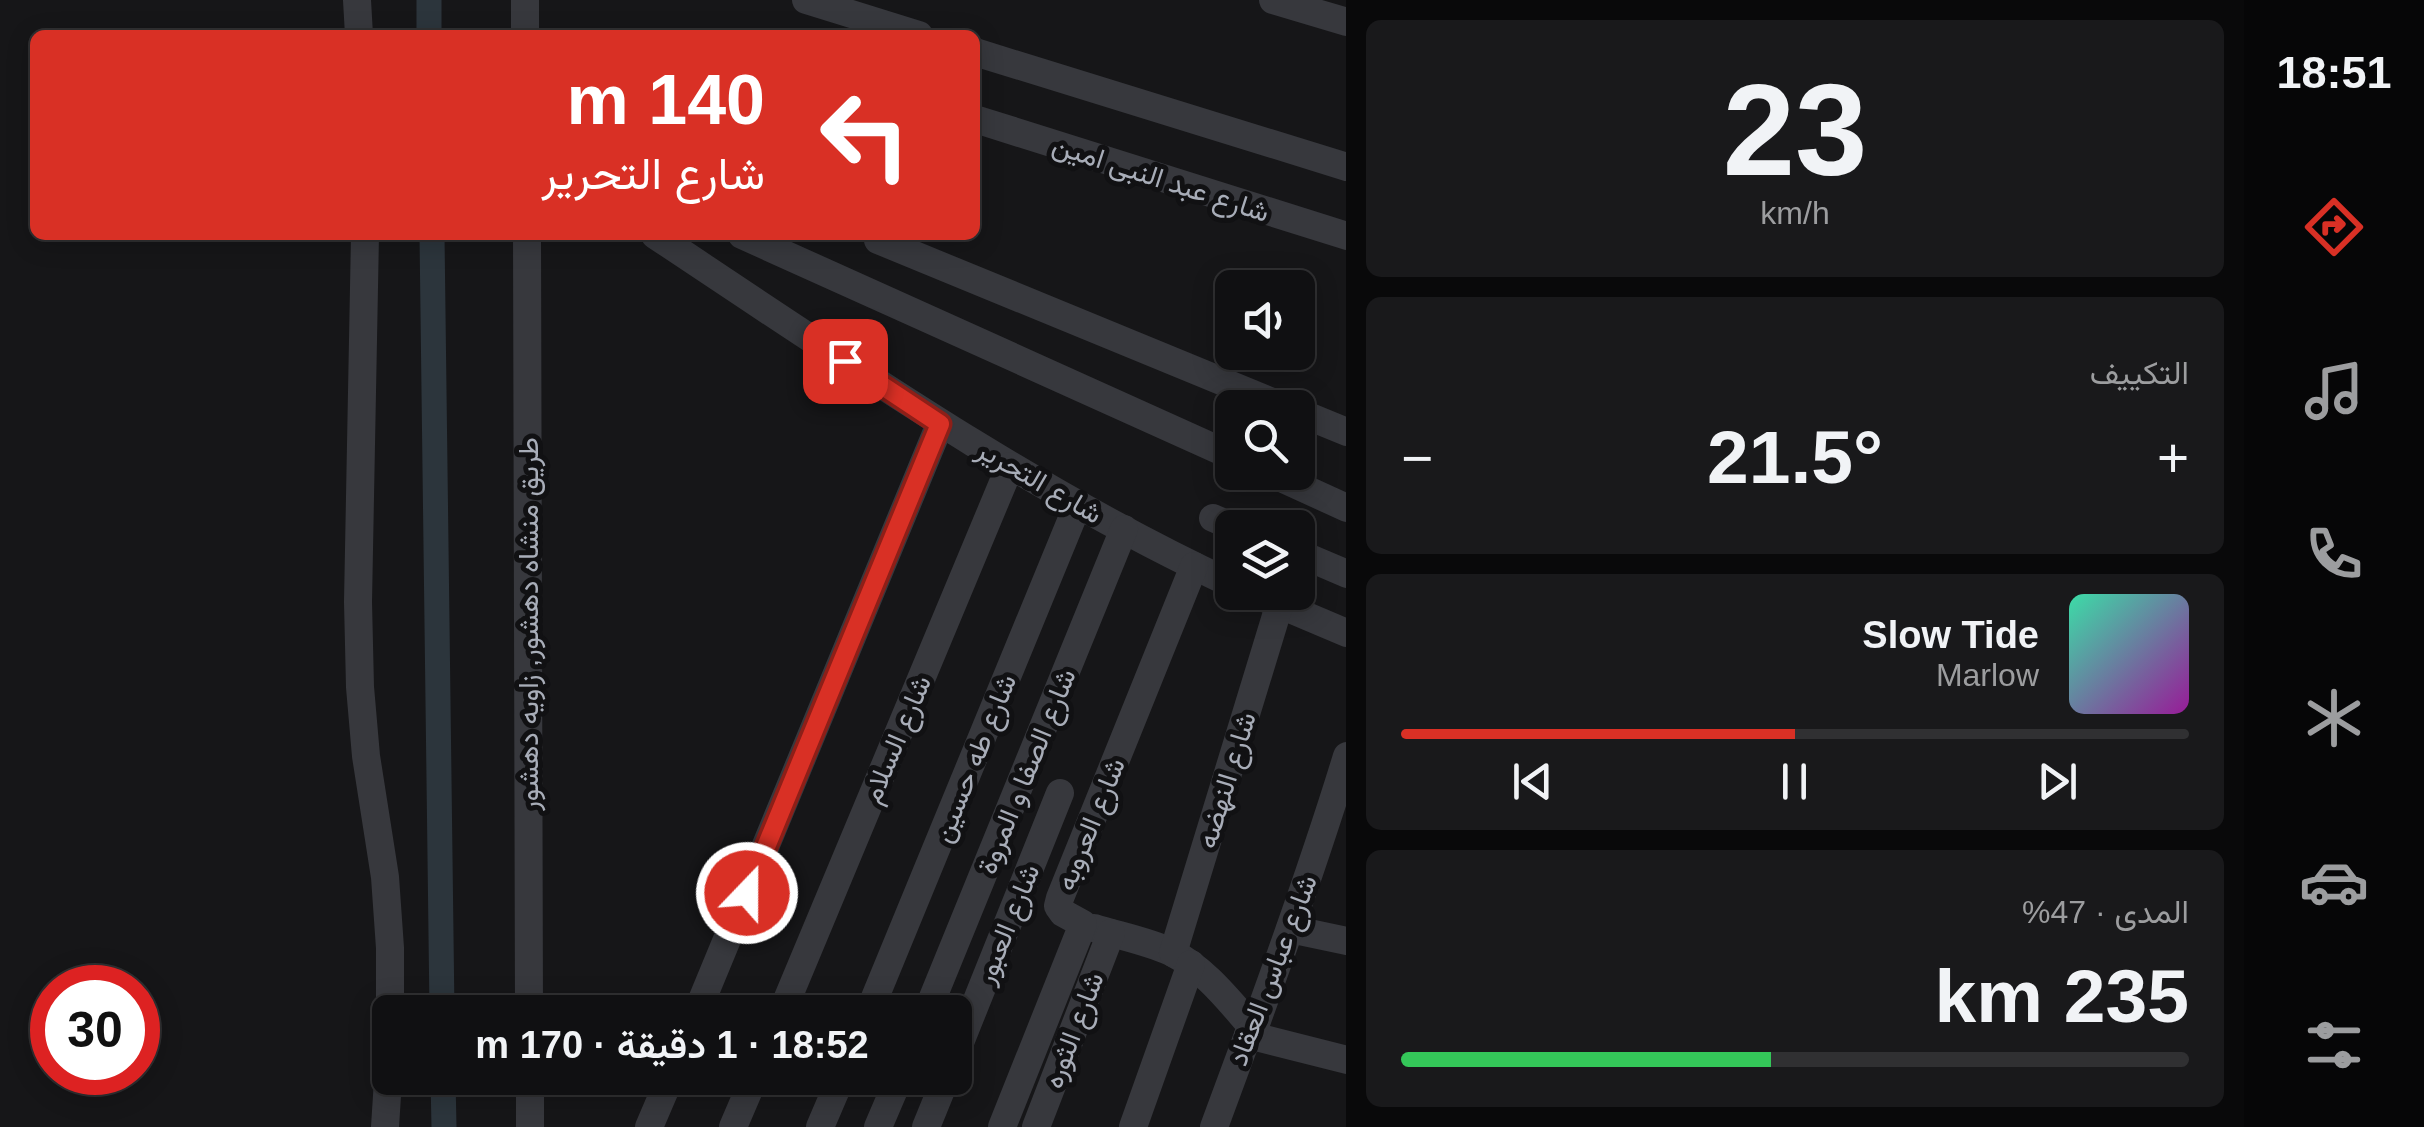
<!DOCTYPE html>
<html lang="ar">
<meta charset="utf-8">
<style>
:root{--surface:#101012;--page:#19191b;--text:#f1f3f6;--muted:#9c9d9f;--line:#303032;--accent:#d93025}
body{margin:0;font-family:Arial,Vazirmatn,sans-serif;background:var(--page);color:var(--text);direction:rtl;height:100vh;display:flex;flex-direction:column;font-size:38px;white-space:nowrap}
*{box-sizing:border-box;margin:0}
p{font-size:32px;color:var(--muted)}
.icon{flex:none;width:55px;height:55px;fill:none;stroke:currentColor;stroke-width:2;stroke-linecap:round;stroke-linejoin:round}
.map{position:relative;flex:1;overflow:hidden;direction:ltr}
.side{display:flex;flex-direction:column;gap:20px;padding:20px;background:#09090a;width:898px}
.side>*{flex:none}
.hud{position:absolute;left:30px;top:30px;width:950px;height:210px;border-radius:15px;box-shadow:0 5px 25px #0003,0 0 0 2px var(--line);direction:rtl;background:#d93025;color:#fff;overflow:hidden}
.controls{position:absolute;left:1215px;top:270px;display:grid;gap:20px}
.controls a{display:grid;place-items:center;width:100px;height:100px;border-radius:15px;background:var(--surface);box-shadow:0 5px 25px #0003,0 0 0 2px var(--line);font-size:50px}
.speed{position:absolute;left:30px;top:965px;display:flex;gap:20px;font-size:50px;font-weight:700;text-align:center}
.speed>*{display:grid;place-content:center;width:130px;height:130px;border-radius:50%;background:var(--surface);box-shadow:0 5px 25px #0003,0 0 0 2px var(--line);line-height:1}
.speed .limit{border:15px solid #d22;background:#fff;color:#111}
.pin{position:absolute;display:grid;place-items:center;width:85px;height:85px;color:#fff;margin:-42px;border-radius:20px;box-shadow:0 5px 15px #0006}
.me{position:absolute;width:110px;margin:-55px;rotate:22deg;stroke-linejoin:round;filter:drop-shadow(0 0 8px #0008)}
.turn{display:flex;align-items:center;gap:35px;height:210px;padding:0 50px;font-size:45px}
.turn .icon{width:130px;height:130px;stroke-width:2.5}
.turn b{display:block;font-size:70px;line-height:85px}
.big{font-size:75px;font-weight:600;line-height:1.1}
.side .card{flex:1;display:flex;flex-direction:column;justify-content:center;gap:15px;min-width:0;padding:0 35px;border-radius:15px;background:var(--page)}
.side .dial{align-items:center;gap:0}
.dial b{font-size:130px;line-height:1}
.song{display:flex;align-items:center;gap:30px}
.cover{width:120px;height:120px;border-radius:15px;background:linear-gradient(135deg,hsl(160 70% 55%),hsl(300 70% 35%))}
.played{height:10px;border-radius:5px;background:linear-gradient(90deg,var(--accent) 50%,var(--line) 50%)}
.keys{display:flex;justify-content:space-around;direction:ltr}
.heat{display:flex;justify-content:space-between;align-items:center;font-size:55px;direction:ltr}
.charge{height:15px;border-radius:8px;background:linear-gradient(90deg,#34c759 47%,var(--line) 0)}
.trip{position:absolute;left:372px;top:995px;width:600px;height:100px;border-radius:15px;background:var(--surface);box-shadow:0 5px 25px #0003,0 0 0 2px var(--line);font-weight:600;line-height:100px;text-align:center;direction:rtl}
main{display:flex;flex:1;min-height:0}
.tabs{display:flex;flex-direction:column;width:180px;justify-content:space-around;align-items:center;background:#060607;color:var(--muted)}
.tabs .icon{width:70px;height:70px}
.tabs .current{color:var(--accent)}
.tabs b{font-size:45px;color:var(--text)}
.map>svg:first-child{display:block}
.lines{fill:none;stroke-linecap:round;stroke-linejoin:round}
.canal{stroke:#2c353c;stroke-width:25}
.minor{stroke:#37383d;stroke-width:28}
.route-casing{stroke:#8d1f18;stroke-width:25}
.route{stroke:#d93025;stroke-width:18}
.labels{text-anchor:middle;stroke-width:10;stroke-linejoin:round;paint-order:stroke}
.street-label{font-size:28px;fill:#a8adb8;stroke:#111113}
</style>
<main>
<nav class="tabs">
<b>18:51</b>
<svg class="icon current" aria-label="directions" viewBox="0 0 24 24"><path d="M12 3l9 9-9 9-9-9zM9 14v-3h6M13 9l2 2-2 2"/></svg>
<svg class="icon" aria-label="music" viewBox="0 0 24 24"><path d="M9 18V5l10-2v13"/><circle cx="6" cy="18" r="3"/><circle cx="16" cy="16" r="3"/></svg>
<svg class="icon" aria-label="phone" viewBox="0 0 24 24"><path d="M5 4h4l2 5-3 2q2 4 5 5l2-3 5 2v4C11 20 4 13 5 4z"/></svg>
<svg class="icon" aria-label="climate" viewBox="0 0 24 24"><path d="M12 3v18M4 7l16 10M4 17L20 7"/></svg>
<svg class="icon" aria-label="car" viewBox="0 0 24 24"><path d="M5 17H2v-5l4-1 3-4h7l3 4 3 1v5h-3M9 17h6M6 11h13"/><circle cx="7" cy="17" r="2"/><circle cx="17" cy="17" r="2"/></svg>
<svg class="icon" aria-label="filters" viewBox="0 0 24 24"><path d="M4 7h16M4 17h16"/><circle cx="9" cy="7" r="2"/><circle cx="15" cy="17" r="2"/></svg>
</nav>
<section class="side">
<div class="card dial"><b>23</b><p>km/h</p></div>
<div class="card"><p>التكييف</p>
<div class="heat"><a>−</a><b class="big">21.5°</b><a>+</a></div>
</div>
<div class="card">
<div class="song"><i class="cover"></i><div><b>Slow Tide</b><p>Marlow</p></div></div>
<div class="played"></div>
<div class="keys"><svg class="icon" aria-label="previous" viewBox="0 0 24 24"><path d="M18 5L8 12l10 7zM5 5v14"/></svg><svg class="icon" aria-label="pause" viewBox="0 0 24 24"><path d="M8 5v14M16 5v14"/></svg><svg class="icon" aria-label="next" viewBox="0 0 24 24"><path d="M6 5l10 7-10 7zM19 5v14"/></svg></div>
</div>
<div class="card"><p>المدى · 47%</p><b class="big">235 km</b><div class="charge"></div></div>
</section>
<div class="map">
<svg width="1347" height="1127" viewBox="0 0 1347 1127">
<rect width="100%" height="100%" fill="#161618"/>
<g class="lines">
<!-- canal -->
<g class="canal">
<path d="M 429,0 L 429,35"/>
<path d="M 432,235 L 442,1012"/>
<path d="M 443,1078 L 444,1127"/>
</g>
<!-- minor -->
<g class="minor">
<path d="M 357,0 L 359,35"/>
<path d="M 525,0 L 525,35"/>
<path d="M 806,0 L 919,35"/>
<path d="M 1273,0 L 1347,22"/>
<path d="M 975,52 L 1347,167"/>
<path d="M 975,119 L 1347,236"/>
<path d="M 365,235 L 358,602 L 360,687 L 366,756 L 385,877 L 390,948 L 390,1012"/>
<path d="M 527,235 L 529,1012"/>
<path d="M 655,235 C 842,359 1028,489 1232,584"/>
<path d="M 742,235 L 1232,456"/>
<path d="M 878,240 L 1287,408"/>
<path d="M 1298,412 L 1347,432"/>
<path d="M 1268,472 L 1347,508"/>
<path d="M 1213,518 L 1236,528"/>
<path d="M 1298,553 L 1347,574"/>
<path d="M 1250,592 L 1347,633"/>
<path d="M 1094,928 C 1120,936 1147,941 1171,952 C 1206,970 1229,1001 1254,1029"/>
<path d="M 1290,929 L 1347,941"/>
<path d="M 1173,953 L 1279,606"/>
<path d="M 697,1012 L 940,424"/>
<path d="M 782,1012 L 1010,466"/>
<path d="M 869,1012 L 1078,504"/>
<path d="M 927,1012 L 1124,529"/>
<path d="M 1248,1035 L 1347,1060"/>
<path d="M 955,1055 L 1060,793"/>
<path d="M 530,1078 L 530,1127"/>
<path d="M 385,1127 L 390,1049"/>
<path d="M 649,1127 L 670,1078"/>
<path d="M 733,1127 L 754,1078"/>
<path d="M 820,1127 L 841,1078"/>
<path d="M 878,1127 L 899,1078"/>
<path d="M 926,1127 L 946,1078"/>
<path d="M 1002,1127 L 1083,924 L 1063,913 L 1058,906 L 1060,898 L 1194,566"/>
<path d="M 1036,1127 L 1111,933"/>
<path d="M 1133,1127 L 1191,964"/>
<path d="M 1214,1127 L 1248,1035 L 1254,1029 C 1287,938 1319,848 1347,756"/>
</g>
</g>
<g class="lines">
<defs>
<path id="route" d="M 747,893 L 940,424 L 845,361"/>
</defs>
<!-- route casing -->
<use href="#route" class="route-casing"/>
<!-- route -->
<use href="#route" class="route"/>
</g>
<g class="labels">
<!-- street labels -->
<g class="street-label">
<text transform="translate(1161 178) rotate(18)" y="10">شارع عبد النبى امين</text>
<text transform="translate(1040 481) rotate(30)" y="10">شارع التحرير</text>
<text transform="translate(528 624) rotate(-90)" y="10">طريق منشاه دهشور, زاويه دهشور</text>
<text transform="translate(896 739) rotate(-67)" y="10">شارع السلام</text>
<text transform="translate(974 758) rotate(-68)" y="10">شارع طه حسين</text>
<text transform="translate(1026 771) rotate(-68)" y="10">شارع الصفا و المروة</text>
<text transform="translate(1226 780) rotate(-73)" y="10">شارع النهضه</text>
<text transform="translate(1090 824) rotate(-68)" y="10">شارع العروبه</text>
<text transform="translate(1007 924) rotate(-68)" y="10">شارع العبور</text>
<text transform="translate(1272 970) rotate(-69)" y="10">شارع عباس العقاد</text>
<text transform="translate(1073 1030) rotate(-69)" y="10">شارع الثوره</text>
</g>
</g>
</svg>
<div class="controls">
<a><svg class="icon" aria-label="sound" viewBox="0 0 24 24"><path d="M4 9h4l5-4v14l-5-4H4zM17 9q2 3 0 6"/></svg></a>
<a><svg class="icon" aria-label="search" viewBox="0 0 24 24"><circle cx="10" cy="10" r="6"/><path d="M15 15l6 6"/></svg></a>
<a><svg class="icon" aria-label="layers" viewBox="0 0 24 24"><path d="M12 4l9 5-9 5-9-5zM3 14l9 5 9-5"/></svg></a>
</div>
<div class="speed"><div class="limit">30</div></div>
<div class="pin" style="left:845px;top:361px;background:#d93025"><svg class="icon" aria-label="arrive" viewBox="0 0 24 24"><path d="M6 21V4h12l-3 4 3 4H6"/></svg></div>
<svg class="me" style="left:747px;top:893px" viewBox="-20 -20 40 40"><circle r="17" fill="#d93025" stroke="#fff" stroke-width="3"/><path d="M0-11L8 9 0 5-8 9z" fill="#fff"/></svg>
<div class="trip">18:52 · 1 دقيقة · 170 m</div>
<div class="hud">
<div class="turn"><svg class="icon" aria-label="left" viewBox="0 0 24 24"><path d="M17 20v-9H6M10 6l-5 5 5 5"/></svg><div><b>140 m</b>شارع التحرير</div></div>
</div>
</div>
</main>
